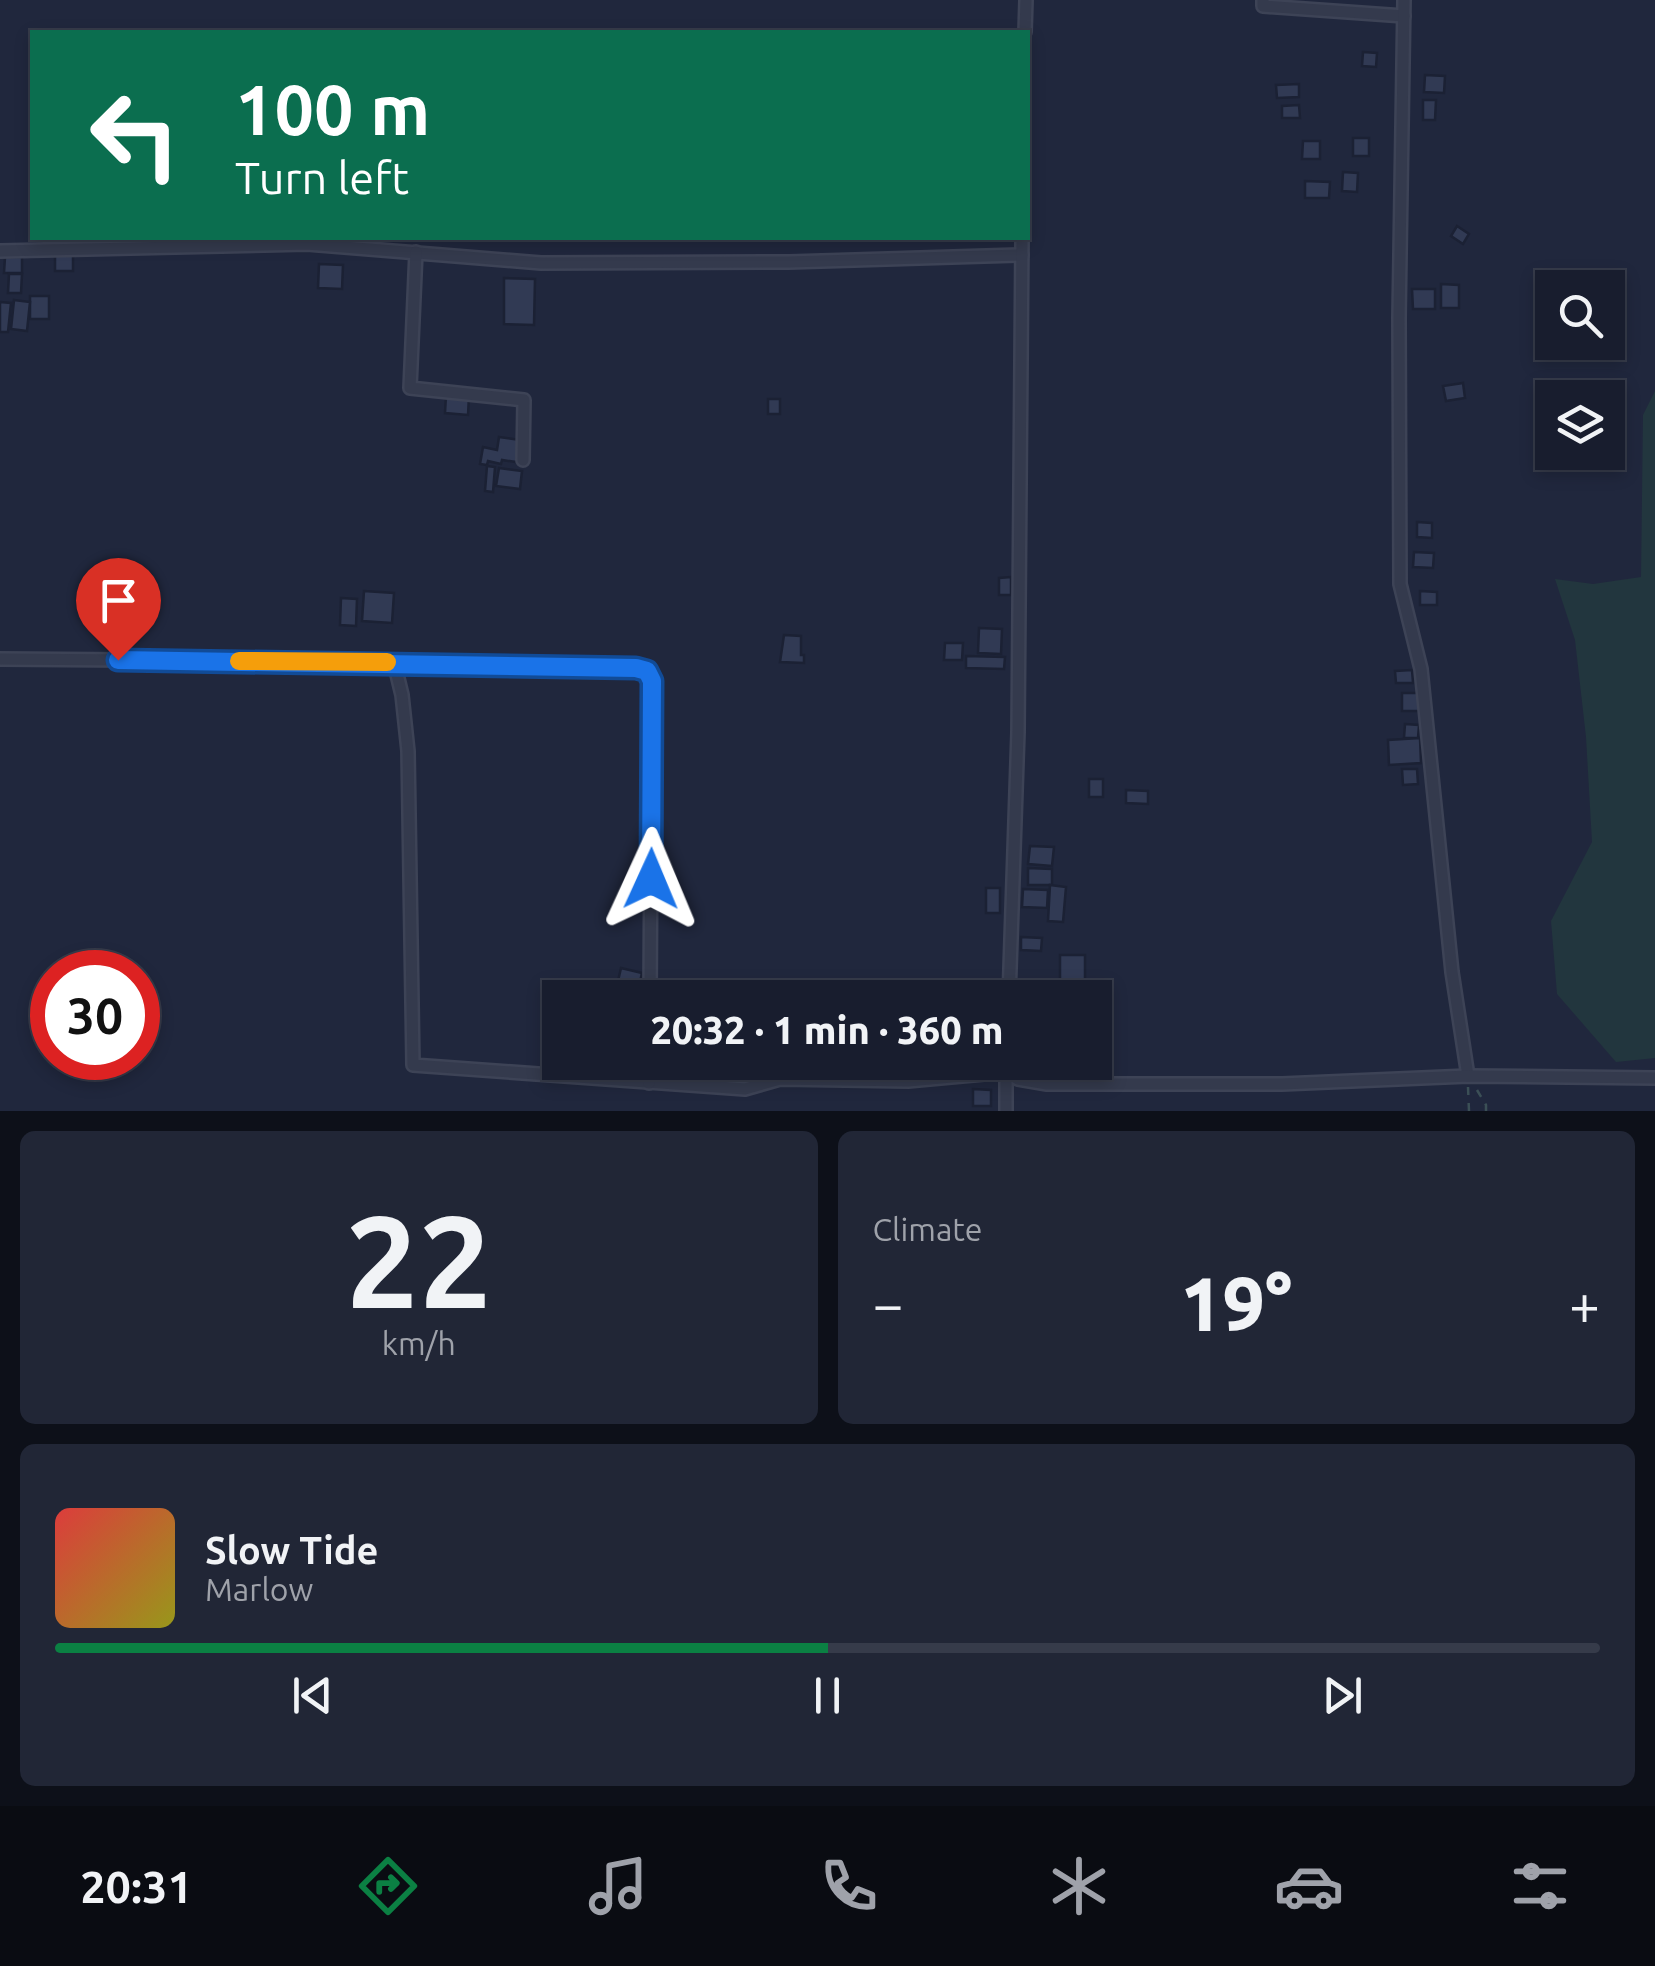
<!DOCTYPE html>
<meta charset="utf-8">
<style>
:root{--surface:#181d2e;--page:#212636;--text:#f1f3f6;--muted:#9fa2aa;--line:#363b4a;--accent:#0b8043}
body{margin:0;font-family:Ubuntu,sans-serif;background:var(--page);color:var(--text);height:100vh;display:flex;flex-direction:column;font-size:38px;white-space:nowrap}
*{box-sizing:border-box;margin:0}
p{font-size:32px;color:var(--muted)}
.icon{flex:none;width:55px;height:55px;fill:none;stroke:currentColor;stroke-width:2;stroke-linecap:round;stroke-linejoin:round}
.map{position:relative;height:1111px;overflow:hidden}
.drawer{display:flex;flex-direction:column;gap:20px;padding:20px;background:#0d1019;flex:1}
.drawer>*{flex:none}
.guide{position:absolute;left:30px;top:30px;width:1000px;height:210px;border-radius:0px;box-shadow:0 5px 15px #0003,0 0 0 2px var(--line);background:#0b6e4f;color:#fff;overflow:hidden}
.buttons{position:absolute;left:1535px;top:270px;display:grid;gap:20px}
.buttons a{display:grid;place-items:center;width:90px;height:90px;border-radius:0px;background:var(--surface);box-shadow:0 5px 15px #0003,0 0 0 2px var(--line);font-size:50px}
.speed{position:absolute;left:30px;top:950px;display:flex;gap:20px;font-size:50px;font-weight:700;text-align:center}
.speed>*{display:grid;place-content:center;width:130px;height:130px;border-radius:50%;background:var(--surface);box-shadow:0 5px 15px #0003,0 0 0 2px var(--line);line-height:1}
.speed .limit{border:15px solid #d22;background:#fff;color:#111}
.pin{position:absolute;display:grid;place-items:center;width:85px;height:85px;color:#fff;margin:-102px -42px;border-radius:50% 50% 50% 0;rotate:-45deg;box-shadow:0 0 10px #0007}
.pin .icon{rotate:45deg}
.me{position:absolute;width:110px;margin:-55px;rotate:1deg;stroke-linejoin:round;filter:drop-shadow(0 0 8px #0008)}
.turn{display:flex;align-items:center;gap:35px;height:210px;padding:0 40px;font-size:45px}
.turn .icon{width:130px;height:130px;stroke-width:2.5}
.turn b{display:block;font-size:70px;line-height:85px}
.big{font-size:75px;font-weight:800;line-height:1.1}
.drawer .widget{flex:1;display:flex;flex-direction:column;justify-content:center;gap:15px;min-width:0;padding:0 35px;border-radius:15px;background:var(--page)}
.drawer .dial{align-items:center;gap:0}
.dial b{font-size:130px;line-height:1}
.song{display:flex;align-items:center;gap:30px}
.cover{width:120px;height:120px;border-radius:15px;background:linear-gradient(135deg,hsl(0 70% 55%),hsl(60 70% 35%))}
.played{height:10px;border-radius:5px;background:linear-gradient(90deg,var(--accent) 50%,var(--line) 50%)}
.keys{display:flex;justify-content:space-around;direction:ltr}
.heat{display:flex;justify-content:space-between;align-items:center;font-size:55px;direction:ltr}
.drawer .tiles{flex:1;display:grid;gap:20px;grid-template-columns:1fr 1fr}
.widget:last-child{grid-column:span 2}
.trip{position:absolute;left:542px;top:980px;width:570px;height:100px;border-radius:0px;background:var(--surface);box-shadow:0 5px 15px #0003,0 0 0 2px var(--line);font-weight:800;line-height:100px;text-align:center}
.tabs{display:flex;height:160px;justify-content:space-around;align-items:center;background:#0a0c12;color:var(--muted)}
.tabs .icon{width:70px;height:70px}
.tabs .selected{color:var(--accent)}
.tabs b{font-size:45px;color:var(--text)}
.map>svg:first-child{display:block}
.green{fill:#22363e}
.building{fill:#313a54;stroke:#1b2134;stroke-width:2.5}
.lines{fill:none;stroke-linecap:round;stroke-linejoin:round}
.minor-casing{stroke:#3d4356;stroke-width:16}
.path{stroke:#3b4f56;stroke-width:2.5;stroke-dasharray:8 8;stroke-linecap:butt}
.minor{stroke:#343a4d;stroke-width:11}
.route-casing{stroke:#114b97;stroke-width:25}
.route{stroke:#1a73e8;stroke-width:18}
.slow{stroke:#f59e0b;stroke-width:18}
</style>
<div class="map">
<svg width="1655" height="1111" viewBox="0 0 1655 1111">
<rect width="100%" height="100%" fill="#20273d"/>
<!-- green -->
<path class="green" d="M 1655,391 L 1655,1058 L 1616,1062 L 1557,994 L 1551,921 L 1592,842 L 1586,737 L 1575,640 L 1555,579 L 1593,584 L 1641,577 L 1643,415 Z"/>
<!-- building -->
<g class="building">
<path d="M 1363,52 L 1377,53 L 1376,67 L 1362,66 Z"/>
<path d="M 1425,75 L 1445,76 L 1444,93 L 1424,92 Z"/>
<path d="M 1299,84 L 1299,97 L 1277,98 L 1276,85 Z"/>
<path d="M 1423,100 L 1436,100 L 1435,120 L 1423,120 Z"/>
<path d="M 1299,105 L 1300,118 L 1282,118 L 1282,106 Z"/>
<rect x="1353" y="138" width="16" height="18"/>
<path d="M 1303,141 L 1320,141 L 1320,159 L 1302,159 Z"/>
<path d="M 1343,172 L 1358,173 L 1357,192 L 1342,191 Z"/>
<path d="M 1305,181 L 1330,182 L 1329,198 L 1305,198 Z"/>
<path d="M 1457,226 L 1469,234 L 1463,244 L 1451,236 Z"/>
<path d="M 55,253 L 73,254 L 73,271 L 55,271 Z"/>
<path d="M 5,257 L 22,257 L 22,273 L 4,273 Z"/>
<path d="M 319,264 L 343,265 L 342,289 L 318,288 Z"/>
<path d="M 9,274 L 22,274 L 21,293 L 8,293 Z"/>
<path d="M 504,278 L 535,279 L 534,325 L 504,324 Z"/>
<path d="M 1441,284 L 1459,285 L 1459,308 L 1441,308 Z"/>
<path d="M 1412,289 L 1435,289 L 1435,309 L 1413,309 Z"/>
<rect x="30" y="296" width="19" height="23"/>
<path d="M 14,300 L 30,302 L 27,331 L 11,329 Z"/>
<path d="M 0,302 L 11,303 L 8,332 L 0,332 Z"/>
<path d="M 1463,383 L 1465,398 L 1446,401 L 1443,386 Z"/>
<path d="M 446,395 L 469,396 L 468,415 L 445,413 Z"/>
<rect x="768" y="399" width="12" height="15"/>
<path d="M 499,437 L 520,440 L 516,462 L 502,460 L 501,464 L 488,461 L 487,465 L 480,464 L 483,447 L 497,450 Z"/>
<path d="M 487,466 L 495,467 L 493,492 L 485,491 Z"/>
<path d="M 499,468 L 522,471 L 520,489 L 496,486 Z"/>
<path d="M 1417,522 L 1432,523 L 1432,538 L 1417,537 Z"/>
<path d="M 1414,552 L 1434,553 L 1433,568 L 1413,567 Z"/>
<path d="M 1011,577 L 1011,595 L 999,595 L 999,578 Z"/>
<path d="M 364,591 L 394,593 L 392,623 L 362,621 Z"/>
<path d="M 1420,591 L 1437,592 L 1437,605 L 1420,605 Z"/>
<path d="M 341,598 L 357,599 L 356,626 L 340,625 Z"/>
<path d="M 979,628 L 1002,629 L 1001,654 L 978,653 Z"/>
<path d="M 784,635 L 801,636 L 801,655 L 804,655 L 804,663 L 780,662 Z"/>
<path d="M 945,643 L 963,643 L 962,660 L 944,660 Z"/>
<path d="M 966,656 L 1005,657 L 1004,669 L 966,668 Z"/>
<path d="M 1412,670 L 1413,683 L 1396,683 L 1395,671 Z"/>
<rect x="1402" y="693" width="19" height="18"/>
<path d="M 1405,724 L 1419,725 L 1418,738 L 1404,738 Z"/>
<path d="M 1420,738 L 1421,763 L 1389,765 L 1388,740 Z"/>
<path d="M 1402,769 L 1417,769 L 1418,784 L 1403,785 Z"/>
<rect x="1089" y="779" width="14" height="18"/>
<path d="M 1126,790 L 1148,791 L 1148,804 L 1126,803 Z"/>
<path d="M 1030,846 L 1054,847 L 1052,866 L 1028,864 Z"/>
<path d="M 1028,868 L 1052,869 L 1052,885 L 1028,885 Z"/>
<path d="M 1050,885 L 1066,887 L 1063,922 L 1048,921 Z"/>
<rect x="986" y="888" width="14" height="25"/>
<path d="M 1023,889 L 1048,890 L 1047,908 L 1022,907 Z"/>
<path d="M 1021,937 L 1042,938 L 1041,951 L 1021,950 Z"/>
<path d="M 1060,955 L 1085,955 L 1085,983 L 1060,982 Z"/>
<path d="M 621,968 L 642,973 L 639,986 L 618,981 Z"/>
<path d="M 973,1089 L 991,1090 L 991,1106 L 973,1106 Z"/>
</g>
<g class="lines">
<defs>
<g id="minor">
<path d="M 1263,0 L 1263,6 L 1404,16"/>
<path d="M 1404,0 L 1399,318 L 1400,584 L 1421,669 L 1452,972 L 1468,1076"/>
<path d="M 1025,32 L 1026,0"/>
<path d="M 0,251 L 307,244 L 541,263 L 789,262 L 1022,255"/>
<path d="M 416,252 L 410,388 L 524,400 L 523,460"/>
<path d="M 0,659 L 394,662 L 402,695 L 408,751 L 413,1065 L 745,1089 L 780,1079 L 908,1081 L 1006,1072 L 1018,1079 L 1047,1084 L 1282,1084 L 1468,1076 L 1655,1078"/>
<path d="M 394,662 L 636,668 L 652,676 L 650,998"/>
<path d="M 1009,998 L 1018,732 L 1022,238"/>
<path d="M 1006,1062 L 1006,1111"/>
<path d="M 649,1083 L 649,1062"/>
</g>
</defs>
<!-- minor casing -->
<use href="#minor" class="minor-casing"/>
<!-- path -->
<g class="path">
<path d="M 1468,1087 L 1469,1111"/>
<path d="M 1477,1090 L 1486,1105 L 1486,1111"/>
</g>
<!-- minor -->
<use href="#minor" class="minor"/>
</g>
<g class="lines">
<defs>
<path id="route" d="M 118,660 L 636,668 L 647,671 L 652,681 L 651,879"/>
</defs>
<!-- route casing -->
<use href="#route" class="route-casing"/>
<!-- route -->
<use href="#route" class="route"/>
<!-- slow -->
<path class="slow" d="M 239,661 L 387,662"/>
</g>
</svg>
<div class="buttons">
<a><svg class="icon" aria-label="search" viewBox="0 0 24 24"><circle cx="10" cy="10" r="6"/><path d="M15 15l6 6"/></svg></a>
<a><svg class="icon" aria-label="layers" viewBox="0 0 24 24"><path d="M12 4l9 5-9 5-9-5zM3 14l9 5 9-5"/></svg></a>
</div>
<div class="speed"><div class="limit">30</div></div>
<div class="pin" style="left:118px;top:660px;background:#d93025"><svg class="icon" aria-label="arrive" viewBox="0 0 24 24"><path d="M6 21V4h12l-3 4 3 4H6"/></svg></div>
<svg class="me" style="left:651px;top:879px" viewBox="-20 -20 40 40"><path d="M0-17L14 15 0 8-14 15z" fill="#1a73e8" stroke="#fff" stroke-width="4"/></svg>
<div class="trip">20:32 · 1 min · 360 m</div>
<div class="guide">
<div class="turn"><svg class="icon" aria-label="left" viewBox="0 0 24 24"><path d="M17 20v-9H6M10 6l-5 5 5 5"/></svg><div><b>100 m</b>Turn left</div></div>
</div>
</div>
<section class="drawer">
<div class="tiles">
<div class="widget dial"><b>22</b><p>km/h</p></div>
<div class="widget"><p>Climate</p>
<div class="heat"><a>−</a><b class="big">19°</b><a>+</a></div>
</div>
<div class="widget">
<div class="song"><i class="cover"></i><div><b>Slow Tide</b><p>Marlow</p></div></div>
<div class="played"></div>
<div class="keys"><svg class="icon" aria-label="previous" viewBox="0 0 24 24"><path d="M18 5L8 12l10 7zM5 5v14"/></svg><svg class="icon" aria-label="pause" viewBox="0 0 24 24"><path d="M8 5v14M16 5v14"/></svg><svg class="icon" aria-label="next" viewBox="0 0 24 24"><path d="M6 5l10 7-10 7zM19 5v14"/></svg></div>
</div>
</div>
</section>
<nav class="tabs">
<b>20:31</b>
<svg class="icon selected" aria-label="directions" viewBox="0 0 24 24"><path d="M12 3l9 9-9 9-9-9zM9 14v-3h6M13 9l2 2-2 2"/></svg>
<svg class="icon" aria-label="music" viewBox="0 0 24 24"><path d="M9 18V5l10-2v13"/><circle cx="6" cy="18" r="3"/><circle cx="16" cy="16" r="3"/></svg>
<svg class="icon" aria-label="phone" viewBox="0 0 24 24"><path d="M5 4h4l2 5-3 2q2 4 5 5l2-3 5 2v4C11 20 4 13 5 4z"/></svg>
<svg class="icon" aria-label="climate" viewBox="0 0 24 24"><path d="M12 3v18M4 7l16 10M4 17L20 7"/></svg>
<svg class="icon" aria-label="car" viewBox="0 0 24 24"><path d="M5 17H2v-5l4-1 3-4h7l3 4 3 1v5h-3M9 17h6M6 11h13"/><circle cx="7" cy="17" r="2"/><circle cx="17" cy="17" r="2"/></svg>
<svg class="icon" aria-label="filters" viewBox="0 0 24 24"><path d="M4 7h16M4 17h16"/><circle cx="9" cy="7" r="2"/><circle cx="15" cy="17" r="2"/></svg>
</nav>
